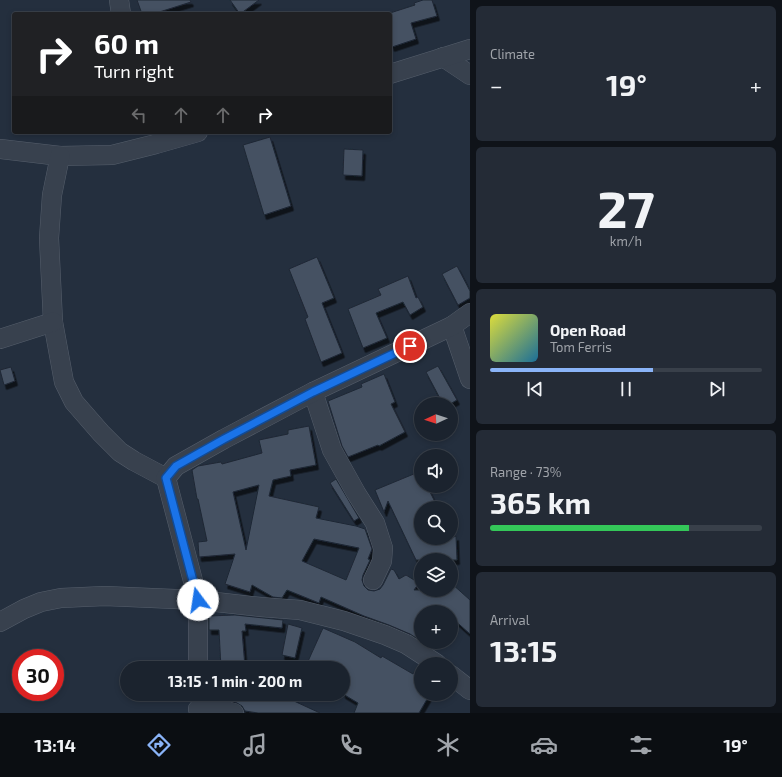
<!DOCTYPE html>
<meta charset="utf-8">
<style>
:root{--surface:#1b232e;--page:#242b36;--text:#f1f3f6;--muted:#a0a4aa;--line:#39404a;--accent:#8ab4f8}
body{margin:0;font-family:"Exo 2",sans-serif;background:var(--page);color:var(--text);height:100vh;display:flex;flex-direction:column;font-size:15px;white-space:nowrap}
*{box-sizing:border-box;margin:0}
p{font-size:13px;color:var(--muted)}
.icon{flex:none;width:22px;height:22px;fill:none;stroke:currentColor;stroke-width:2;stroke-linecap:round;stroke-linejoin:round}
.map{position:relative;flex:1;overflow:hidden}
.sheet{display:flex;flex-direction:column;gap:6px;padding:6px;background:#0f1319;width:312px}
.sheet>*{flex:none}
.banner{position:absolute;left:12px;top:12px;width:380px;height:122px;border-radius:4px;box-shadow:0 2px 6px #0003,0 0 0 1px var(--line);background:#202124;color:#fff;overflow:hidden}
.needle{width:26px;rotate:267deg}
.controls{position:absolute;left:414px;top:397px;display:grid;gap:8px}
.controls a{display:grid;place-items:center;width:44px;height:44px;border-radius:50%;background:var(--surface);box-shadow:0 2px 6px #0003,0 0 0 1px var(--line);font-size:20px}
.speed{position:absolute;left:12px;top:649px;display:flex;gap:8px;font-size:20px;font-weight:700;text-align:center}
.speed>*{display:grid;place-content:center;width:52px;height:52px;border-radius:50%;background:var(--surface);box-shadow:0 2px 6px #0003,0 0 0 1px var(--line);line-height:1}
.speed .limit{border:6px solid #d22;background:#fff;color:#111}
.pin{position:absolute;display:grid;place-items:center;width:34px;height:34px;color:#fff;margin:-17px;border:2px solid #fff;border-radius:50%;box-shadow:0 1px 4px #0007}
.me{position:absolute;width:44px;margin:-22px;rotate:346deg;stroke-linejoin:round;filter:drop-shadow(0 0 3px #0008)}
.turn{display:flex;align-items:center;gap:14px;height:84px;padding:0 16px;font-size:18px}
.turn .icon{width:52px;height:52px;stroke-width:2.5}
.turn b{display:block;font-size:28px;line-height:34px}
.lanes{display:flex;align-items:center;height:38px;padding:0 16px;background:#0003;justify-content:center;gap:20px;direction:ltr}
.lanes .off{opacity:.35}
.big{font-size:30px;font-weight:700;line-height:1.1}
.sheet .widget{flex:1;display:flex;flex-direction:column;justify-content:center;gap:6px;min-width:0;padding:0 14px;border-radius:6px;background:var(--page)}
.sheet .dial{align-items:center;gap:0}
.dial b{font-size:52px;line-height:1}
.song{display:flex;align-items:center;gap:12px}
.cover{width:48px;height:48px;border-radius:6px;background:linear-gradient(135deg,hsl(60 70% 55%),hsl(200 70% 35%))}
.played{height:4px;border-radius:2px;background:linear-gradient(90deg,var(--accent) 60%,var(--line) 60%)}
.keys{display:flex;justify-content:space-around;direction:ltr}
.heat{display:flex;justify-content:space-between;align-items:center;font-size:22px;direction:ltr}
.charge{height:6px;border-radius:3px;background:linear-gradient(90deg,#34c759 73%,var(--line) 0)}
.trip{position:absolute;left:120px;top:661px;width:230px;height:40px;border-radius:20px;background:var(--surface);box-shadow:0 2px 6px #0003,0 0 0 1px var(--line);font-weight:700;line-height:40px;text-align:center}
.dock{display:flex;height:64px;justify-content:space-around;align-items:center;background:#0b0e12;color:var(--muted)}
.dock .icon{width:28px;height:28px}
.dock .current{color:var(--accent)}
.dock b{font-size:18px;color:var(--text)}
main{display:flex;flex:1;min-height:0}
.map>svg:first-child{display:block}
.building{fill:#455162;stroke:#1f2835;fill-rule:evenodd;filter:url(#shadow)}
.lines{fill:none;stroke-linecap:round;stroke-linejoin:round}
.minor-casing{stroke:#565f6c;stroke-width:20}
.minor{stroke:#38414e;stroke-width:19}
.route-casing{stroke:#114b97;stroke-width:10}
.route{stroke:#1a73e8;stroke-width:7}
</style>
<main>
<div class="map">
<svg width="470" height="713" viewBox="0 0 470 713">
<defs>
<filter id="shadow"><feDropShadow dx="2.5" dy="4.5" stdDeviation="0" flood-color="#0009"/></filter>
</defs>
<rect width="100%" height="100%" fill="#242f3e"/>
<!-- building -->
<g class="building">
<path d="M 137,0 L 190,0 L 191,2 L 153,14 L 142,14 Z"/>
<path d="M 230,0 L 259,0 L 240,14 Z"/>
<path d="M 423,0 L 432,0 L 437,16 L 411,23 L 416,39 L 392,47 L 390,41 L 390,13 L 415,5 L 414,3 Z"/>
<path d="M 270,137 L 291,206 L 264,215 L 243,145 Z"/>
<path d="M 344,149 L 363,150 L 362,176 L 343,175 Z"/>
<path d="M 317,257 L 334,298 L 322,303 L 342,353 L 321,362 L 305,319 L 308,317 L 289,269 Z"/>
<path d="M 457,266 L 470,291 L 470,298 L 458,305 L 442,274 Z"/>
<path d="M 408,276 L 416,298 L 418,297 L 423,307 L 410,315 L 403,302 L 376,313 L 387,338 L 363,348 L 348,309 L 381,295 L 378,289 Z"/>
<path d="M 438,366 L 457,400 L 450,404 L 443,404 L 426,372 Z"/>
<path d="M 11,367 L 15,381 L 4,385 L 0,370 Z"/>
<path d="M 384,374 L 395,402 L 391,404 L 405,432 L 379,446 L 378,445 L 348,457 L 342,446 L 328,401 L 362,387 L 361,384 Z"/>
<path d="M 309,426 L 316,465 L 290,470 L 291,476 L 273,480 L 269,496 L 319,507 L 316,518 L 356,526 L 365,529 L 372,549 L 368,559 L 370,560 L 363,575 L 362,580 L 364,586 L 368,590 L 374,591 L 380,589 L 383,585 L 391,569 L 394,570 L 399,579 L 406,575 L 419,583 L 414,590 L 431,590 L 433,591 L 432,590 L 451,590 L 451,583 L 470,600 L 470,634 L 451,617 L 451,612 L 446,612 L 438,605 L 435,612 L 421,612 L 421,641 L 410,634 L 389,625 L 364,616 L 321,597 L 319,603 L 287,590 L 282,598 L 273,597 L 252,585 L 250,592 L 225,584 L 235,554 L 199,557 L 198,542 L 207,541 L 198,499 L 197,499 L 192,470 L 198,466 L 221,462 L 222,464 L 262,453 L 259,440 L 288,434 L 288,430 ZM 259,485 L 246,550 L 233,492 ZM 314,539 L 359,548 L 346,580 L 302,561 Z"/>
<path d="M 421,471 L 421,486 L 427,486 L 438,508 L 421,508 L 421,538 L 451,538 L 456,536 L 457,560 L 416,560 L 388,501 L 384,512 L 375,490 Z"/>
<path d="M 336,479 L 359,518 L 354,521 L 330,483 Z"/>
<path d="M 235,615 L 283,620 L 282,628 L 245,624 L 246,631 L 242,631 L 245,667 L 221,668 L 219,630 L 209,630 L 209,616 Z"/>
<path d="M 288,624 L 302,628 L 295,658 L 282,655 Z"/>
<path d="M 323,628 L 355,642 L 381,658 L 382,656 L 413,674 L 418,665 L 421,667 L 421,694 L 430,694 L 419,713 L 354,713 L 358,703 L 343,694 L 343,668 L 305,668 Z"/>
<path d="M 222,694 L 262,698 L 264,694 L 285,694 L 296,698 L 294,701 L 320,713 L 258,713 L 245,711 L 242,706 L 237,703 L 230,700 L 222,700 Z"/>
</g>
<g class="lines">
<defs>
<g id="minor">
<path d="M 119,0 L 121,14"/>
<path d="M 443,57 L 470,75"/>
<path d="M 390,74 L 470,49"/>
<path d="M 0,149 L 60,156 L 112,155 L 156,144 L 198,132"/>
<path d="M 60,156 L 52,195 L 49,238 L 53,322 L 64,382 L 74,402 L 101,433 L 120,452 L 134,461 L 166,478"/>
<path d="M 452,326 L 470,379"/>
<path d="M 0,339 L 53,322"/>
<path d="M 313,392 L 332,450 L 356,493 L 375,523 L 383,548 L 382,561 L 373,580"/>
<path d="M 0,622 L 24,609 L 41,602 L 61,598 L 105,596 L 198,600 L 261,607 L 300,610 L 344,621 L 385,635 L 406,644 L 437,664"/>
<path d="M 198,668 L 198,600 L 166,478 L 176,466 L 224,439 L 313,392 L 452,326 L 470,313"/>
<path d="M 451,675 L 470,690"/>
<path d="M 198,709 L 227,711 L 234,713"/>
</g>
</defs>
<!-- minor casing -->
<use href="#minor" class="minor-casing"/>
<!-- minor -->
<use href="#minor" class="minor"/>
</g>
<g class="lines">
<defs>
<path id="route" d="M 198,600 L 166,478 L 176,466 L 224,439 L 313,392 L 410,346"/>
</defs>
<!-- route casing -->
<use href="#route" class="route-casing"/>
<!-- route -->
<use href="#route" class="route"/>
</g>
</svg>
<div class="controls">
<a><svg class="needle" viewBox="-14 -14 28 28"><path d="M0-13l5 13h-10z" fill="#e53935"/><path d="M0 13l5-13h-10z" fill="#a0a4aa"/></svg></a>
<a><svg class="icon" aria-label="sound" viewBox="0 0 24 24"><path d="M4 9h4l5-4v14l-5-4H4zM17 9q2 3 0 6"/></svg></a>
<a><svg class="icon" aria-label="search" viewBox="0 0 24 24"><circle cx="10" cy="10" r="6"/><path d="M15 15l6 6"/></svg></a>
<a><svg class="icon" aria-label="layers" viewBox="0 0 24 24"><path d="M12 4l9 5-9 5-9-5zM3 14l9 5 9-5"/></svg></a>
<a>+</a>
<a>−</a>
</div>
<div class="speed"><div class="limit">30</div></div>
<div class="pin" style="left:410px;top:346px;background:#d93025"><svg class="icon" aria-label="arrive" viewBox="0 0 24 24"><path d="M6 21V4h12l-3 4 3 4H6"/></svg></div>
<svg class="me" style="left:198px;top:600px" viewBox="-20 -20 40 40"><circle r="19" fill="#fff"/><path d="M0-13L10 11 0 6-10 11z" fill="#1a73e8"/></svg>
<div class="trip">13:15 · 1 min · 200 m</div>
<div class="banner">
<div class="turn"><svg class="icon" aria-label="right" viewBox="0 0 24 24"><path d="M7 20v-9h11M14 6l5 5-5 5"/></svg><div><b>60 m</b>Turn right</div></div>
<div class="lanes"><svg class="icon off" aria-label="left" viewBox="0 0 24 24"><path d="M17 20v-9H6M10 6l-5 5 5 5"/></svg><svg class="icon off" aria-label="ahead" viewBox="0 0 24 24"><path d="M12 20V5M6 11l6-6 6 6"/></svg><svg class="icon off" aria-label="ahead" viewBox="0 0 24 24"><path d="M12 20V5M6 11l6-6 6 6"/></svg><svg class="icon" aria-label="right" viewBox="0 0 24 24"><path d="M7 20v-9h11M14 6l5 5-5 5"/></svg></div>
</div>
</div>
<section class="sheet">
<div class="widget"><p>Climate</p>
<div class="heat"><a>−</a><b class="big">19°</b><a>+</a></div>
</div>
<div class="widget dial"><b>27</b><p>km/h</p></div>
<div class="widget">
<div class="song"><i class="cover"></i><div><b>Open Road</b><p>Tom Ferris</p></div></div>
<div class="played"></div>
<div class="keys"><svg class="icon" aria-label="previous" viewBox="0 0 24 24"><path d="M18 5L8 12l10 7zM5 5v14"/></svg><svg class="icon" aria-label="pause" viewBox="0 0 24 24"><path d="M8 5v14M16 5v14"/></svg><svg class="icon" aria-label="next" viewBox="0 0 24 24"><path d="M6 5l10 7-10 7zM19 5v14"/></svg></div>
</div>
<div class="widget"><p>Range · 73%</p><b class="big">365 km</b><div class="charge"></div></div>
<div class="widget"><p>Arrival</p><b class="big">13:15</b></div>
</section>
</main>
<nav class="dock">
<b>13:14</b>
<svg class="icon current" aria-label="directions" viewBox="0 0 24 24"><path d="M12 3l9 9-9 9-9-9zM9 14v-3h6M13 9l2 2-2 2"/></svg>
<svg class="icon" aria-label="music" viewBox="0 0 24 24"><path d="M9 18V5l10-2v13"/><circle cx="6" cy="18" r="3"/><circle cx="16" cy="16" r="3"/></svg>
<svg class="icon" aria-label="phone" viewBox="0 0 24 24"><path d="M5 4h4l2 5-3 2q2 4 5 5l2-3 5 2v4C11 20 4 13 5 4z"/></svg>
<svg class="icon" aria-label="climate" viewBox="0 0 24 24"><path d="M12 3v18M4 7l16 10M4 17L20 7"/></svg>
<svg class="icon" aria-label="car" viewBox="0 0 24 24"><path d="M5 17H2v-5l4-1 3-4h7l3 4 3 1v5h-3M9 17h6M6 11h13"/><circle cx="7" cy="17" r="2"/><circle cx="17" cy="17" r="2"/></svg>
<svg class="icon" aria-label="filters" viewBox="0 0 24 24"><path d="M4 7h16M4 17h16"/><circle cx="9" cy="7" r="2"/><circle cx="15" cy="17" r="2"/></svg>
<b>19°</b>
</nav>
